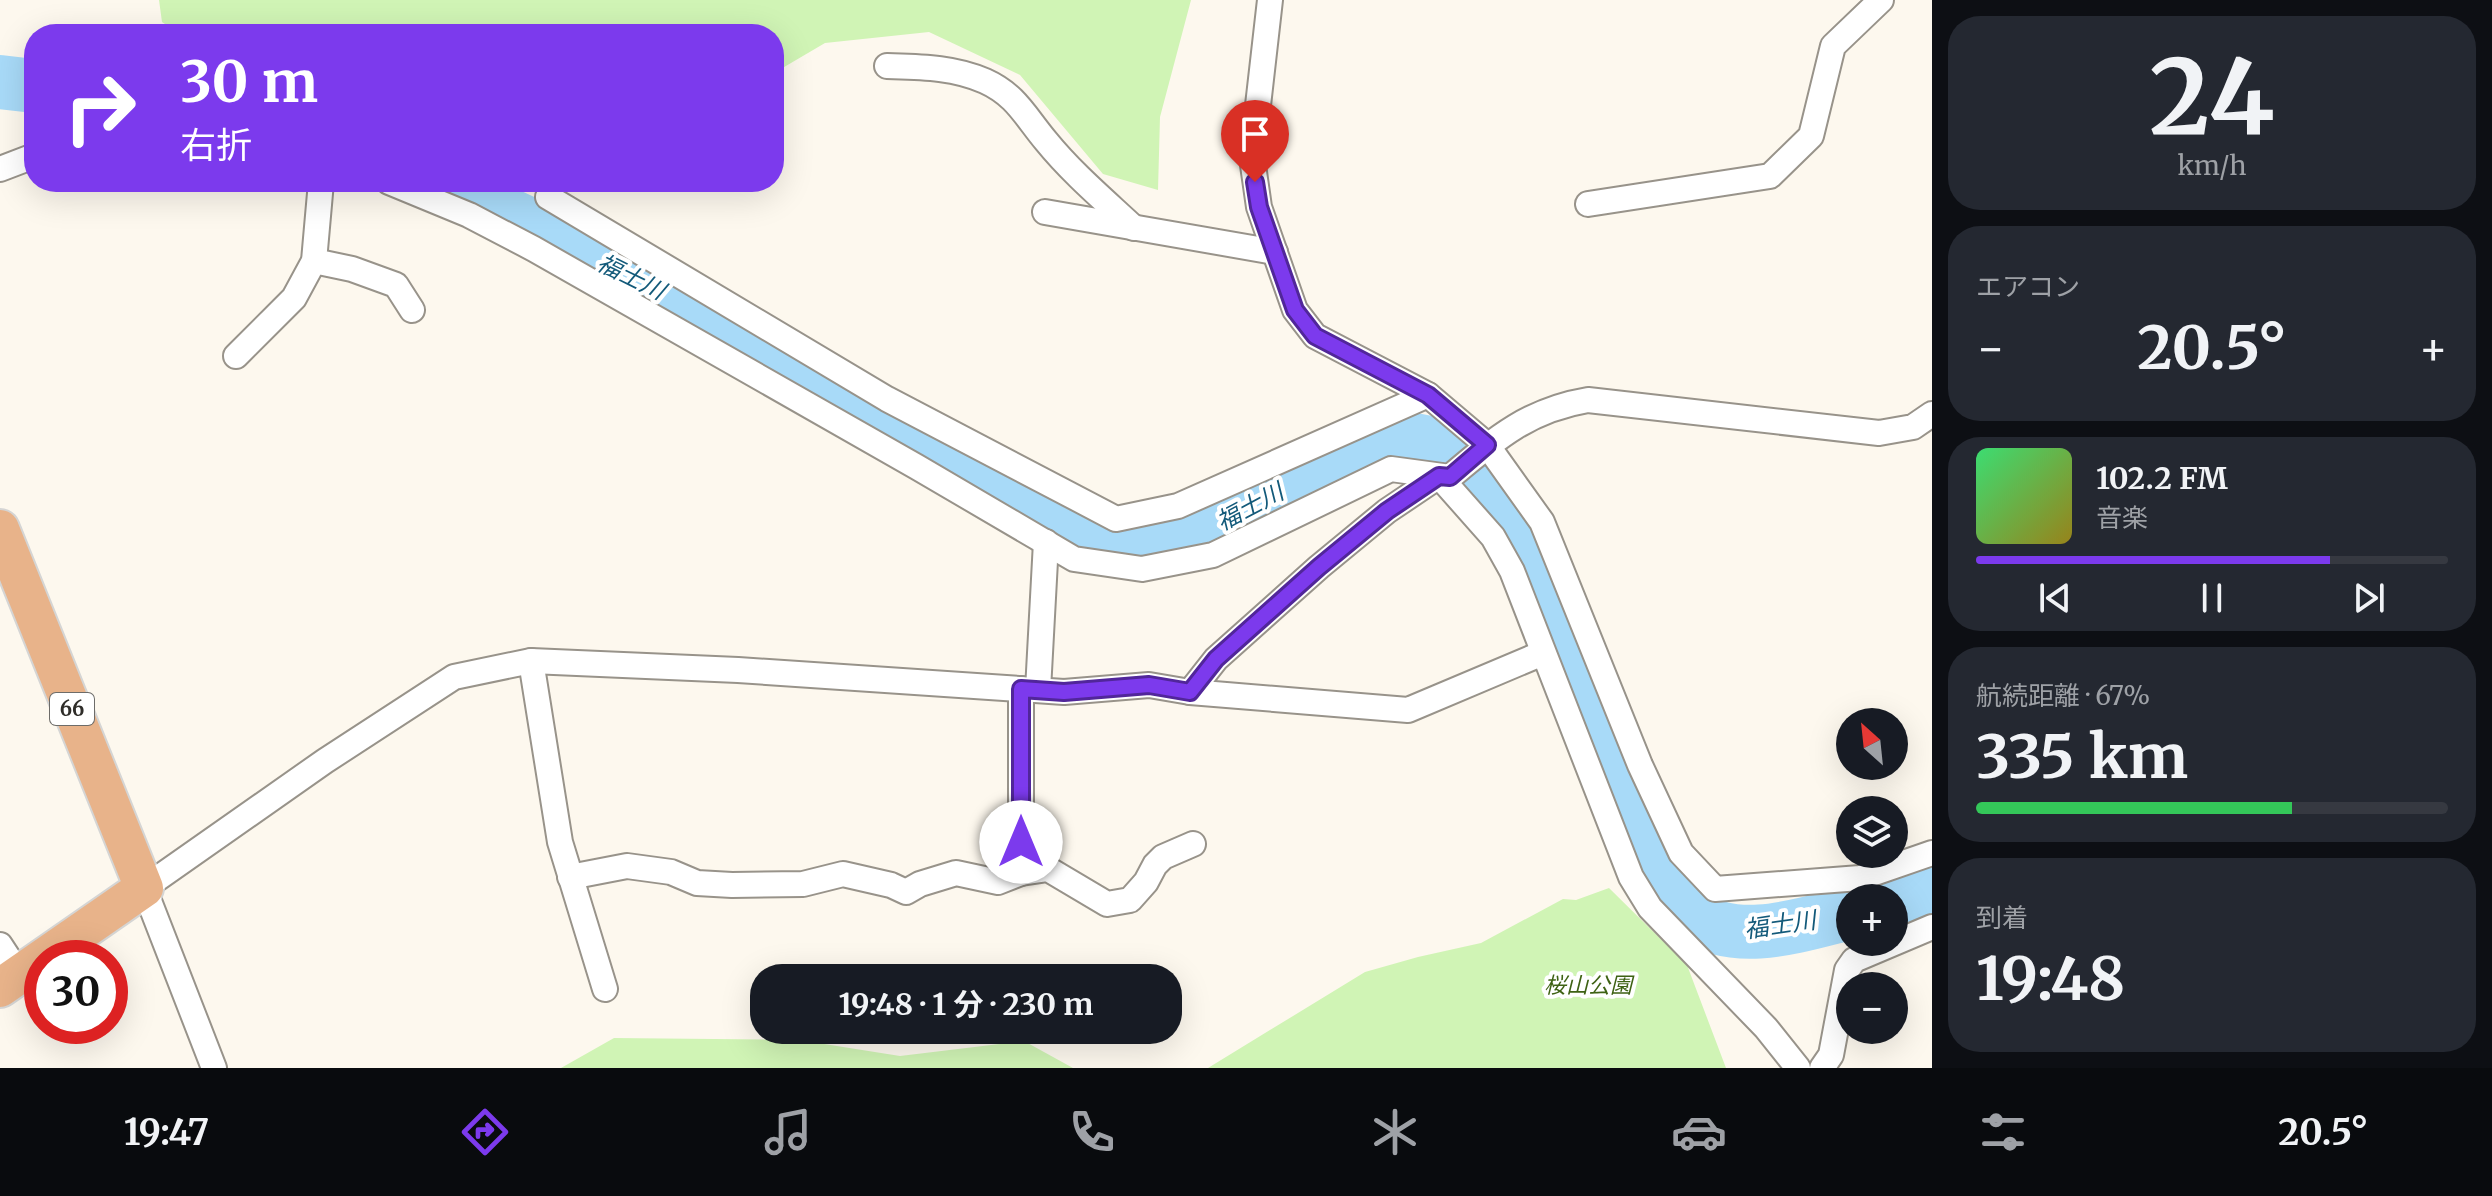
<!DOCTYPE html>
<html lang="ja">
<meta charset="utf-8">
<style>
:root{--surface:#171b24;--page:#242831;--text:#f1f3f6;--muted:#9ea1a6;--line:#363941;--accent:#7c3aed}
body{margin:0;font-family:Merriweather,"Noto Sans JP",serif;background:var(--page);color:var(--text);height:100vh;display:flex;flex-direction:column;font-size:30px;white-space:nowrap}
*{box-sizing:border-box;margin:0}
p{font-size:26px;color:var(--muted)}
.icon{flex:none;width:44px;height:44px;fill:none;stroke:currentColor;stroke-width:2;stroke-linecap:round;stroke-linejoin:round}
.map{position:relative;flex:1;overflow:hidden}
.details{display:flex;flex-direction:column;gap:16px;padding:16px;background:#0d0f14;width:560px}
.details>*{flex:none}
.guide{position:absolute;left:24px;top:24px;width:760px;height:168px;border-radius:32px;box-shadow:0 8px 32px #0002;background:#7c3aed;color:#fff;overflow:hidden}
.needle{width:52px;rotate:333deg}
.controls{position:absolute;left:1836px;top:708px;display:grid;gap:16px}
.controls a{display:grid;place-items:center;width:72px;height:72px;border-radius:50%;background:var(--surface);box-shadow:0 8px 32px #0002;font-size:40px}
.speed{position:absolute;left:24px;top:940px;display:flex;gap:16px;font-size:40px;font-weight:700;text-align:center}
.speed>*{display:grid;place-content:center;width:104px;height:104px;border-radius:50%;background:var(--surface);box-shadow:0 8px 32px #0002;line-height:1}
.speed .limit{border:12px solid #d22;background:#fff;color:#111}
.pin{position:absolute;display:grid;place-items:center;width:68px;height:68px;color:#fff;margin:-82px -34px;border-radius:50% 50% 50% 0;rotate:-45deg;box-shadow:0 0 8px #0007}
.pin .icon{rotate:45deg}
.me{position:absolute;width:88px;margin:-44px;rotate:0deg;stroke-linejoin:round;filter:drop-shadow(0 0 6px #0008)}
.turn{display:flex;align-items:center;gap:28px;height:168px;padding:0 24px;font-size:36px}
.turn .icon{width:104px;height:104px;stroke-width:2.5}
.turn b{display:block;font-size:56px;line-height:68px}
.big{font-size:60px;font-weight:700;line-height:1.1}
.details .widget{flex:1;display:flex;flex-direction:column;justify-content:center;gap:12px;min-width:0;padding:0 28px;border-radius:32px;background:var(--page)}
.details .dial{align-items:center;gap:0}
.dial b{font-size:104px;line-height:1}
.song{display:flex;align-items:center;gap:24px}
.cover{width:96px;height:96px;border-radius:12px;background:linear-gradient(135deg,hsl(140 70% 55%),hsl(50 70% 35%))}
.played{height:8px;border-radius:4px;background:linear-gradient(90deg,var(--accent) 75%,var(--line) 75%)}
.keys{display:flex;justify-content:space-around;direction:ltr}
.heat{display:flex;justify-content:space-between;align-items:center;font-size:44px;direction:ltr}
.charge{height:12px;border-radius:6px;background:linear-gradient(90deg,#34c759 67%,var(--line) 0)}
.trip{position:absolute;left:750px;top:964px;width:432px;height:80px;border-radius:32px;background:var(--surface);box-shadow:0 8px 32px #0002;font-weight:700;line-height:80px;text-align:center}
.tab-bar{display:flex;height:128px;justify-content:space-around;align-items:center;background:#090b0e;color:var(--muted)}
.tab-bar .icon{width:56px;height:56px}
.tab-bar .selected{color:var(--accent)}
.tab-bar b{font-size:36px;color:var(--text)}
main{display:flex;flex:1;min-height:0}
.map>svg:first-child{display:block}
.green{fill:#d0f4b5}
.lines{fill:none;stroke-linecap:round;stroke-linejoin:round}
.river{stroke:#a8daf8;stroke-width:54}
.minor-casing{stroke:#98938a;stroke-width:28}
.primary-casing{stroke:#d5d5d4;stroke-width:42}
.minor{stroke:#fff;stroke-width:24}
.primary{stroke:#e8b38a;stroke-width:38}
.route-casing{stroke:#51269a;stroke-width:20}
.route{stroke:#7c3aed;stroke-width:14}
.labels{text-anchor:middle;stroke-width:8;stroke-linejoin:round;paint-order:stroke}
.shield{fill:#fff;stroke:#6d6c69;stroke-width:2}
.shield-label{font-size:20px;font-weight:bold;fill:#2f2d29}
.park-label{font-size:22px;font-style:italic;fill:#3e6214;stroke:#fff}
.water-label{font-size:24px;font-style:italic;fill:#135a7a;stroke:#fff}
</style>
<main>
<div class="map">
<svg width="1932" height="1068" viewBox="0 0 1932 1068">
<rect width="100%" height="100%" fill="#fdf8ee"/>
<!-- green -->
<g class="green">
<path d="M 159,0 L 1191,0 L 1160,117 L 1158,190 L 1103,174 L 1020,75 L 929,32 L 825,43 L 774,73 L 774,34 L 180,34 L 162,22 Z"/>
<path d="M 1609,888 L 1687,965 L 1726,1068 L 1208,1068 L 1365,972 L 1418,957 L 1481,943 L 1563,899 L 1576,900 Z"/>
<path d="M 614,1038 L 799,1040 L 900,1056 L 1024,1041 L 1073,1068 L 561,1068 Z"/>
</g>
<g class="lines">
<!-- river -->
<g class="river">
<path d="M 0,82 L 34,86"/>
<path d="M 438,182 L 614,264 L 701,311 L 718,325 L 828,391 L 1005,489 L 1077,534 L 1133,541 L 1197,536 L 1357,449 L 1404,438 L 1435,444 L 1496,499 L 1528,548 L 1663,883 C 1671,893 1681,909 1692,916 C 1739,947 1800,925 1850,913"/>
<path d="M 1894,903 L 1932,892"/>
</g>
<defs>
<g id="minor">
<path d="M 1270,0 L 1252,158 L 1259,207 L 1295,310 L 1315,336 L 1428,395 L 1487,445 L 1542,522 L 1640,765 L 1681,853 L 1715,889 L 1860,878 L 1932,853"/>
<path d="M 887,66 C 920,67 954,67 985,81 C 1016,95 1025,116 1046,141 C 1072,173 1104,200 1134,228"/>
<path d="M 0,169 L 34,156"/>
<path d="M 389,182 L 469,215 L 534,249 L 917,467 L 1074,559 L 1142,569 L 1213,555 L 1391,469 L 1450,477 C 1495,439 1528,410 1588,400 L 1879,433 L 1913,427 L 1932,414"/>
<path d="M 548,197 L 887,399 L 1116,519 L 1178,506 L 1428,395"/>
<path d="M 1588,204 L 1770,176 L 1811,136 L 1833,46 L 1881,0"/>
<path d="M 1045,212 L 1275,252"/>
<path d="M 314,261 L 352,269 L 396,285 L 412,310"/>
<path d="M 236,356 L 294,298 L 314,261 L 321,182"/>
<path d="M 1439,476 L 1493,537 L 1512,571 L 1631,877 L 1650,908 L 1766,1028 L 1798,1068"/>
<path d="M 531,661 L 560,842 L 605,989"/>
<path d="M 1038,690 L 1046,542"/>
<path d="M 1190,692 L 1408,710 L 1543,653"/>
<path d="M 1021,873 L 1048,869 L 1107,904 L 1130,900 L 1146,882 L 1155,865 L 1163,857 L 1193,844"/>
<path d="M 570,877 L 627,866 L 671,872 L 697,883 L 732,885 L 803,884 L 843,874 L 891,885 L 906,892 L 920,884 L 956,873 L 998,882 L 1021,873 L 1021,689"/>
<path d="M 0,945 L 19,974"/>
<path d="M 214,1068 L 144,888 L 325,761 L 454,677 L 531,661 L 738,670 L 1064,692 L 1149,685 L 1190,692 L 1216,659 L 1319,567 L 1387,511 L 1439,476"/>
<path d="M 1822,1068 L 1831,1055 L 1847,970 L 1854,960 L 1932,927"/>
</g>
<path id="primary" d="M 0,529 L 144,888 L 0,988"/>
</defs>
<!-- minor casing -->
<use href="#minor" class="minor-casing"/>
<!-- primary casing -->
<use href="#primary" class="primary-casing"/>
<!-- minor -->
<use href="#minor" class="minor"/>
<!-- primary -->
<use href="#primary" class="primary"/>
</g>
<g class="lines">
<defs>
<path id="route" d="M 1021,842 L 1021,689 L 1064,692 L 1149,685 L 1190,692 L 1216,659 L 1319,567 L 1387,511 L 1439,476 L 1450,477 L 1487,445 L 1428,395 L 1315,336 L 1295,310 L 1259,207 L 1255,182"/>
</defs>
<!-- route casing -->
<use href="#route" class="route-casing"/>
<!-- route -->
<use href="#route" class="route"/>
</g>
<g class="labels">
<!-- shield labels -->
<rect class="shield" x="50" y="693" width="44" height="32" rx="6"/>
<g class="shield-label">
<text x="72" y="716">66</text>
</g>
<!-- park labels -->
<g class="park-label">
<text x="1588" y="993">桜山公園</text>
</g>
<!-- water labels -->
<g class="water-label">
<text transform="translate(631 277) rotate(26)" y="8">福士川</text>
<text transform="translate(1250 507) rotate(-28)" y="8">福士川</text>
<text transform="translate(1780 925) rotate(-8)" y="8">福士川</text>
</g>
</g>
</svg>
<div class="controls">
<a><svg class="needle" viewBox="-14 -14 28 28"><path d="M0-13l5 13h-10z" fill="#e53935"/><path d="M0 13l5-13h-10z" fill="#9ea1a6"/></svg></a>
<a><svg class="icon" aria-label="layers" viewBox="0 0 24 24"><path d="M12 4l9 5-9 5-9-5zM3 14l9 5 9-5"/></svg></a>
<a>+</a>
<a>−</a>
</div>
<div class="speed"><div class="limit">30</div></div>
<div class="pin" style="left:1255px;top:182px;background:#d93025"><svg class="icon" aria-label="arrive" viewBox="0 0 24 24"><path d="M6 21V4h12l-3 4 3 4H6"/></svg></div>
<svg class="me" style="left:1021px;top:842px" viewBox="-20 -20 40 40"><circle r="19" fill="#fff"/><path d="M0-13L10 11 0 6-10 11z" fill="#7c3aed"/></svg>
<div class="trip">19:48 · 1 分 · 230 m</div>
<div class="guide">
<div class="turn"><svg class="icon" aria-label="right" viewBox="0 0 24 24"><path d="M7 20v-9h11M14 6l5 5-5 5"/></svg><div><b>30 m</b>右折</div></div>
</div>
</div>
<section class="details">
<div class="widget dial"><b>24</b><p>km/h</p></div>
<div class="widget"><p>エアコン</p>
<div class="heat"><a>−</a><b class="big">20.5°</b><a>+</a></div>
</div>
<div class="widget">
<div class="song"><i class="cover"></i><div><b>102.2 FM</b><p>音楽</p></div></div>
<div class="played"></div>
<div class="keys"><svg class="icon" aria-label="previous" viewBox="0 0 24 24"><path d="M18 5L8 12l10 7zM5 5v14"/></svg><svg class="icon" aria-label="pause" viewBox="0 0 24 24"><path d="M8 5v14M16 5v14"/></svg><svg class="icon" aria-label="next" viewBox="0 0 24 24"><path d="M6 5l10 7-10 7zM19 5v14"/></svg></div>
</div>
<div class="widget"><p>航続距離 · 67%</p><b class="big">335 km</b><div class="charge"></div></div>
<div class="widget"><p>到着</p><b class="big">19:48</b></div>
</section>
</main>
<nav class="tab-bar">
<b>19:47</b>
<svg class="icon selected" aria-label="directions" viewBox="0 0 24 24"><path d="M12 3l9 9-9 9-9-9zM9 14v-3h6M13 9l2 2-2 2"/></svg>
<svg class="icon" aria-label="music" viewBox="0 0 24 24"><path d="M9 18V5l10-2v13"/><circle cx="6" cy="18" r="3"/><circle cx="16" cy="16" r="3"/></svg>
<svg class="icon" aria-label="phone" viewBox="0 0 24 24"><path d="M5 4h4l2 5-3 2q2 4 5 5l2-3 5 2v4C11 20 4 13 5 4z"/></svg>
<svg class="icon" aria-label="climate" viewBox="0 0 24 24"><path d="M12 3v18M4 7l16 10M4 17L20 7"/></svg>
<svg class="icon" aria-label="car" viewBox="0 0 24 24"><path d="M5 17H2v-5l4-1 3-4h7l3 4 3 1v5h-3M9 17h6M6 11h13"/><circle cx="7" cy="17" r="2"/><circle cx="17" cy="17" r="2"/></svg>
<svg class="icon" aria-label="filters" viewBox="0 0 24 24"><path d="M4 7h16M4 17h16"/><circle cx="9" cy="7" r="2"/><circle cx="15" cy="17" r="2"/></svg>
<b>20.5°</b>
</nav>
